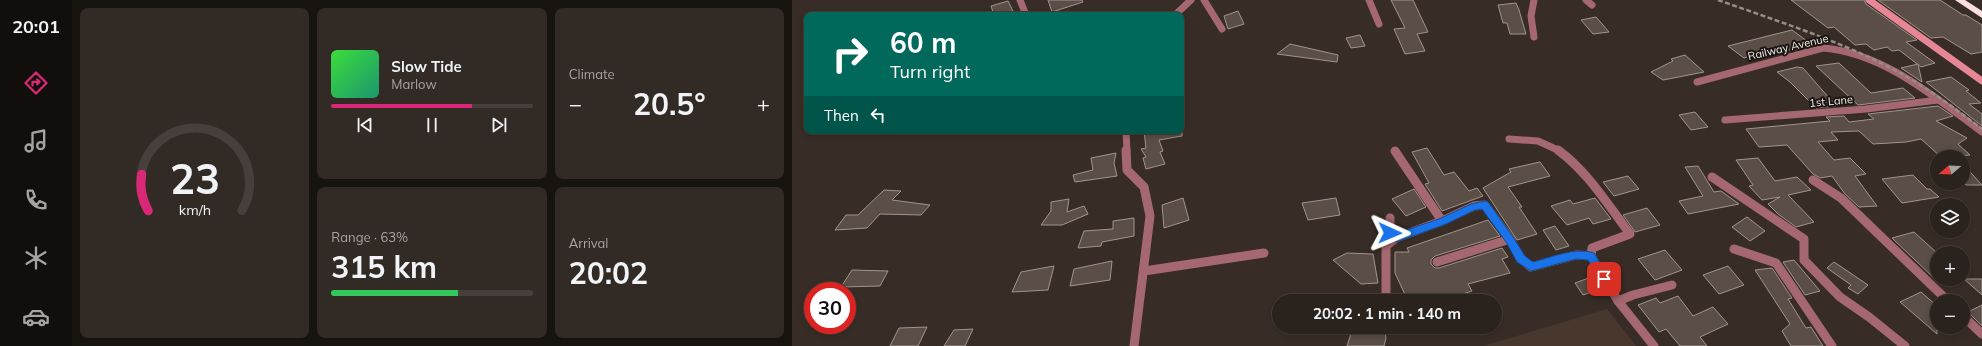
<!DOCTYPE html>
<meta charset="utf-8">
<style>
:root{--surface:#2a221c;--page:#322a25;--text:#f1f3f6;--muted:#a5a4a3;--line:#463f3b;--accent:#db2777}
body{margin:0;font-family:Mulish,sans-serif;background:var(--page);color:var(--text);height:100vh;display:flex;flex-direction:column;font-size:15px;white-space:nowrap}
*{box-sizing:border-box;margin:0}
p{font-size:13px;color:var(--muted)}
.icon{flex:none;width:22px;height:22px;fill:none;stroke:currentColor;stroke-width:2;stroke-linecap:round;stroke-linejoin:round}
.map{position:relative;flex:1;overflow:hidden}
.drawer{display:flex;flex-direction:column;gap:8px;padding:8px;background:#17130f;width:720px}
.drawer>*{flex:none}
.hud{position:absolute;left:12px;top:12px;width:380px;height:122px;border-radius:8px;box-shadow:0 2px 6px #0003,0 0 0 1px var(--line);background:#00695c;color:#fff;overflow:hidden}
.needle{width:26px;rotate:251deg}
.tools{position:absolute;left:1138px;top:150px;display:grid;gap:8px}
.tools a{display:grid;place-items:center;width:40px;height:40px;border-radius:50%;background:var(--surface);box-shadow:0 2px 6px #0003,0 0 0 1px var(--line);font-size:20px}
.speed{position:absolute;left:12px;top:282px;display:flex;gap:8px;font-size:20px;font-weight:700;text-align:center}
.speed>*{display:grid;place-content:center;width:52px;height:52px;border-radius:50%;background:var(--surface);box-shadow:0 2px 6px #0003,0 0 0 1px var(--line);line-height:1}
.speed .limit{border:6px solid #d22;background:#fff;color:#111}
.pin{position:absolute;display:grid;place-items:center;width:34px;height:34px;color:#fff;margin:-17px;border-radius:8px;box-shadow:0 2px 6px #0006}
.me{position:absolute;width:44px;margin:-22px;rotate:91deg;stroke-linejoin:round;filter:drop-shadow(0 0 3px #0008)}
.turn{display:flex;align-items:center;gap:14px;height:84px;padding:0 20px;font-size:18px}
.turn .icon{width:52px;height:52px;stroke-width:2.5}
.turn b{display:block;font-size:28px;line-height:34px}
.then{display:flex;align-items:center;height:38px;padding:0 20px;background:#0003;gap:8px;font-size:15px}
.big{font-size:30px;font-weight:700;line-height:1.1}
.drawer .card{flex:1;display:flex;flex-direction:column;justify-content:center;gap:6px;min-width:0;padding:0 14px;border-radius:8px;background:var(--page)}
.drawer .dial{align-items:center;gap:0}
.dial svg{height:104px;overflow:visible;fill:none;stroke:var(--line);stroke-width:7;stroke-linecap:round;text-anchor:middle}
.dial text{fill:var(--text);stroke:none}
.song{display:flex;align-items:center;gap:12px}
.cover{width:48px;height:48px;border-radius:6px;background:linear-gradient(135deg,hsl(120 70% 55%),hsl(160 70% 35%))}
.played{height:4px;border-radius:2px;background:linear-gradient(90deg,var(--accent) 70%,var(--line) 70%)}
.keys{display:flex;justify-content:space-around;direction:ltr}
.heat{display:flex;justify-content:space-between;align-items:center;font-size:22px;direction:ltr}
.charge{height:6px;border-radius:3px;background:linear-gradient(90deg,#34c759 63%,var(--line) 0)}
.drawer .tiles{flex:1;display:grid;gap:8px;grid-template-columns:repeat(3,1fr)}
.card:first-child{grid-row:span 2}
.trip{position:absolute;left:480px;top:294px;width:230px;height:40px;border-radius:20px;background:var(--surface);box-shadow:0 2px 6px #0003,0 0 0 1px var(--line);font-weight:700;line-height:40px;text-align:center}
main{display:flex;flex:1;min-height:0}
.menu{display:flex;flex-direction:column;width:72px;justify-content:space-around;align-items:center;background:#110e0b;color:var(--muted)}
.menu .icon{width:28px;height:28px}
.menu .current{color:var(--accent)}
.menu b{font-size:18px;color:var(--text)}
.map>svg:first-child{display:block}
.built{fill:#47372d}
.building{fill:#5a4e47;stroke:#a2948c}
.lines{fill:none;stroke-linecap:round;stroke-linejoin:round}
.street-far1{stroke:#a56870;stroke-width:7}
.street{stroke:#a56870;stroke-width:9}
.secondary{stroke:#e78695;stroke-width:7}
.highway{fill:#fddde0;fill-rule:evenodd}
.rail{stroke:#988e89;stroke-width:2.5;stroke-dasharray:5 2.5;stroke-linecap:butt}
.route{fill:#1a73e8;stroke:#114b97}
.labels{text-anchor:middle;stroke-width:4;stroke-linejoin:round;paint-order:stroke}
.street-label{font-size:11px;fill:#f2eae6;stroke:#1b1613}
</style>
<main>
<nav class="menu">
<b>20:01</b>
<svg class="icon current" aria-label="directions" viewBox="0 0 24 24"><path d="M12 3l9 9-9 9-9-9zM9 14v-3h6M13 9l2 2-2 2"/></svg>
<svg class="icon" aria-label="music" viewBox="0 0 24 24"><path d="M9 18V5l10-2v13"/><circle cx="6" cy="18" r="3"/><circle cx="16" cy="16" r="3"/></svg>
<svg class="icon" aria-label="phone" viewBox="0 0 24 24"><path d="M5 4h4l2 5-3 2q2 4 5 5l2-3 5 2v4C11 20 4 13 5 4z"/></svg>
<svg class="icon" aria-label="climate" viewBox="0 0 24 24"><path d="M12 3v18M4 7l16 10M4 17L20 7"/></svg>
<svg class="icon" aria-label="car" viewBox="0 0 24 24"><path d="M5 17H2v-5l4-1 3-4h7l3 4 3 1v5h-3M9 17h6M6 11h13"/><circle cx="7" cy="17" r="2"/><circle cx="17" cy="17" r="2"/></svg>
</nav>
<section class="drawer">
<div class="tiles">
<div class="card dial"><svg viewBox="0 0 100 80">
<path d="M14 69A42 42 0 1 1 86 69"/>
<path d="M14 69A42 42 0 0 1 9 41" stroke="#db2777"/>
<text x="50" y="56" font-size="32" font-weight="700">23</text>
<text x="50" y="72" font-size="11">km/h</text>
</svg></div>
<div class="card">
<div class="song"><i class="cover"></i><div><b>Slow Tide</b><p>Marlow</p></div></div>
<div class="played"></div>
<div class="keys"><svg class="icon" aria-label="previous" viewBox="0 0 24 24"><path d="M18 5L8 12l10 7zM5 5v14"/></svg><svg class="icon" aria-label="pause" viewBox="0 0 24 24"><path d="M8 5v14M16 5v14"/></svg><svg class="icon" aria-label="next" viewBox="0 0 24 24"><path d="M6 5l10 7-10 7zM19 5v14"/></svg></div>
</div>
<div class="card"><p>Climate</p>
<div class="heat"><a>−</a><b class="big">20.5°</b><a>+</a></div>
</div>
<div class="card"><p>Range · 63%</p><b class="big">315 km</b><div class="charge"></div></div>
<div class="card"><p>Arrival</p><b class="big">20:02</b></div>
</div>
</section>
<div class="map">
<svg width="1190" height="346" viewBox="0 0 1190 346">
<rect width="100%" height="100%" fill="#382d26"/>
<!-- built -->
<path class="built" d="M 815,309 L 844,346 L 691,346 Z"/>
<!-- building -->
<g class="building">
<path d="M 256,0 L 290,0 L 291,2 L 260,12 Z"/>
<path d="M 599,0 L 621,0 L 636,32 L 625,34 L 633,51 L 613,54 L 602,29 L 613,28 Z"/>
<path d="M 999,0 L 1072,0 L 1074,4 L 1125,40 L 1114,42 L 1143,63 L 1129,67 L 1107,50 L 1100,51 L 1095,47 L 1082,50 L 1074,44 L 1063,45 L 1042,27 L 1036,28 Z"/>
<path d="M 1086,0 L 1148,0 L 1171,15 L 1174,15 L 1190,25 L 1190,52 L 1179,54 L 1151,37 L 1139,38 Z"/>
<path d="M 216,1 L 221,11 L 202,15 L 199,6 Z"/>
<path d="M 724,3 L 727,10 L 734,34 L 718,34 L 715,23 L 711,23 L 706,5 Z"/>
<path d="M 446,11 L 452,24 L 436,29 L 432,16 Z"/>
<path d="M 804,17 L 817,32 L 801,34 L 789,20 Z"/>
<path d="M 1000,30 L 1019,44 L 989,52 L 983,48 L 952,58 L 936,46 Z"/>
<path d="M 568,35 L 573,46 L 559,48 L 554,38 Z"/>
<path d="M 498,44 L 546,55 L 545,62 L 485,54 Z"/>
<path d="M 893,55 L 912,72 L 871,80 L 859,72 L 881,61 L 879,59 Z"/>
<path d="M 1047,63 L 1079,93 L 1111,88 L 1123,98 L 1066,105 L 1024,66 Z"/>
<path d="M 1126,64 L 1130,82 L 1109,68 Z"/>
<path d="M 1005,67 L 1011,68 L 1044,106 L 1024,108 L 998,82 L 985,72 Z"/>
<path d="M 1159,77 L 1177,90 L 1174,91 L 1189,103 L 1177,104 L 1190,114 L 1190,126 L 1134,82 Z"/>
<path d="M 1146,106 L 1161,116 L 1144,121 L 1175,138 L 1166,144 L 1178,155 L 1149,157 L 1129,139 L 1114,142 L 1081,144 L 1067,131 L 1039,132 L 1046,140 L 1026,142 L 1042,160 L 1058,158 L 1074,174 L 1063,176 L 1085,206 L 1067,207 L 1053,194 L 1040,176 L 1028,178 L 1021,174 L 995,145 L 967,147 L 954,129 L 1038,121 L 1034,117 L 1052,116 L 1057,122 L 1082,119 L 1076,114 Z"/>
<path d="M 903,112 L 916,127 L 899,130 L 887,115 Z"/>
<path d="M 352,131 L 390,131 L 390,136 L 367,140 L 371,151 L 368,152 L 373,164 L 354,169 L 351,158 L 354,157 L 349,149 L 354,148 Z"/>
<path d="M 635,148 L 652,175 L 662,172 L 677,191 L 685,188 L 691,196 L 650,211 L 633,184 L 637,183 L 620,152 Z"/>
<path d="M 324,153 L 322,163 L 325,176 L 283,182 L 281,175 L 301,170 L 299,158 Z"/>
<path d="M 966,158 L 983,181 L 1005,177 L 1019,190 L 996,195 L 1022,222 L 1004,227 L 986,214 L 976,204 L 988,197 L 970,200 L 957,186 L 961,185 L 944,160 Z"/>
<path d="M 748,162 L 758,176 L 716,187 L 730,207 L 727,207 L 745,234 L 725,240 L 691,188 L 719,172 L 717,169 Z"/>
<path d="M 1171,164 L 1190,185 L 1174,185 L 1171,181 Z"/>
<path d="M 906,166 L 922,192 L 929,191 L 947,204 L 896,214 L 887,201 L 911,196 L 893,167 Z"/>
<path d="M 1121,175 L 1135,189 L 1138,189 L 1147,197 L 1110,203 L 1090,179 Z"/>
<path d="M 836,176 L 847,189 L 822,196 L 811,182 Z"/>
<path d="M 622,189 L 634,207 L 614,216 L 600,199 Z"/>
<path d="M 92,190 L 109,191 L 100,200 L 138,205 L 129,215 L 88,214 L 75,228 L 43,230 L 54,215 L 66,215 Z"/>
<path d="M 391,198 L 397,220 L 372,228 L 370,205 Z"/>
<path d="M 544,198 L 548,215 L 516,220 L 510,203 Z"/>
<path d="M 803,198 L 819,219 L 801,224 L 797,218 L 775,225 L 759,206 L 778,200 L 781,204 Z"/>
<path d="M 277,199 L 275,212 L 292,206 L 296,214 L 270,225 L 249,225 L 259,211 L 259,202 Z"/>
<path d="M 855,208 L 868,225 L 843,232 L 831,215 Z"/>
<path d="M 955,217 L 973,231 L 958,241 L 940,227 Z"/>
<path d="M 342,218 L 342,236 L 310,242 L 309,246 L 286,248 L 292,231 L 321,229 L 321,221 Z"/>
<path d="M 696,220 L 708,236 L 643,256 L 639,260 L 639,264 L 643,268 L 647,268 L 710,248 L 716,257 L 710,259 L 718,273 L 676,284 L 680,291 L 649,301 L 648,298 L 639,301 L 616,301 L 603,273 L 603,252 L 617,252 L 615,248 Z"/>
<path d="M 763,226 L 777,246 L 764,250 L 751,230 Z"/>
<path d="M 1122,232 L 1145,253 L 1145,281 L 1100,238 Z"/>
<path d="M 873,250 L 890,270 L 863,280 L 846,259 Z"/>
<path d="M 555,253 L 581,254 L 586,283 L 569,284 L 541,260 Z"/>
<path d="M 1002,260 L 1028,291 L 1013,295 L 991,262 Z"/>
<path d="M 320,261 L 318,280 L 278,286 L 282,269 Z"/>
<path d="M 1042,262 L 1076,285 L 1066,294 L 1056,288 L 1059,285 L 1035,268 Z"/>
<path d="M 262,266 L 256,290 L 220,292 L 229,272 Z"/>
<path d="M 936,266 L 952,285 L 927,294 L 911,275 Z"/>
<path d="M 980,268 L 1000,298 L 996,299 L 1014,328 L 1019,327 L 1031,346 L 999,346 L 990,331 L 998,324 L 963,270 Z"/>
<path d="M 60,270 L 96,271 L 88,286 L 49,287 Z"/>
<path d="M 802,276 L 811,288 L 791,295 L 783,283 Z"/>
<path d="M 1172,279 L 1190,279 L 1190,295 Z"/>
<path d="M 1129,292 L 1145,306 L 1145,334 L 1108,302 Z"/>
<path d="M 886,296 L 901,316 L 921,307 L 936,324 L 908,337 L 915,346 L 888,346 L 874,329 L 867,332 L 846,305 L 864,298 L 868,303 Z"/>
<path d="M 1190,305 L 1190,326 L 1176,312 Z"/>
<path d="M 135,327 L 126,346 L 98,346 L 107,328 Z"/>
<path d="M 561,327 L 592,327 L 594,338 L 592,346 L 555,346 Z"/>
<path d="M 181,329 L 173,346 L 152,346 L 162,330 Z"/>
</g>
<g class="lines">
<!-- street-far1 -->
<g class="street-far1">
<path d="M 228,0 L 234,15"/>
<path d="M 412,0 L 430,29"/>
<path d="M 577,0 L 587,24"/>
<path d="M 742,0 L 739,16 L 742,37"/>
<path d="M 794,0 L 800,5"/>
<path d="M 383,15 L 399,0"/>
<path d="M 905,82 L 1031,48 C 1092,53 1142,97 1190,132"/>
<path d="M 933,120 L 1074,109 L 1146,100"/>
<path d="M 334,131 L 335,151"/>
<path d="M 717,139 L 746,141 L 768,151"/>
</g>
<!-- street -->
<g class="street">
<path d="M 334,150 L 335,170 L 352,187 L 358,216 L 342,346"/>
<path d="M 766,150 C 796,172 816,205 838,234 L 800,248 L 799,256 L 826,301 L 862,346"/>
<path d="M 603,151 L 650,221 L 682,206 L 693,205 L 718,239 L 729,259 L 739,267 L 784,255 L 799,256"/>
<path d="M 920,177 L 1012,239 L 1012,260 L 1048,297 L 1077,317 L 1113,346"/>
<path d="M 1021,180 L 1049,198 L 1156,301"/>
<path d="M 598,218 L 598,233 L 604,238"/>
<path d="M 942,249 L 984,263 L 1040,346"/>
<path d="M 645,262 L 718,239"/>
<path d="M 352,271 L 472,253"/>
<path d="M 594,301 L 594,246 L 604,238 L 650,221"/>
<path d="M 826,301 L 841,295 L 880,285"/>
<path d="M 1171,316 L 1190,334"/>
</g>
<!-- secondary -->
<path class="secondary" d="M 1077,0 L 1190,81"/>
<!-- highway -->
<path class="highway" d="M 1163,0 L 1173,0 L 1190,11 L 1190,18 Z"/>
<!-- rail -->
<path class="rail" d="M 926,0 C 988,22 1052,42 1110,74 C 1138,90 1164,109 1190,129"/>
</g>
<!-- route -->
<path class="route" d="M 693,201 L 696,202 L 721,237 L 733,256 L 741,262 C 760,257 783,247 802,253 L 816,276 L 818,279 L 816,282 L 809,282 L 796,260 L 784,259 L 739,271 L 725,262 L 714,242 L 690,209 L 683,210 L 654,224 L 604,242 L 593,233 L 598,229 L 605,233 L 647,219 L 679,204 Z"/>
<g class="labels">
<!-- street labels -->
<g class="street-label">
<text transform="translate(996 47) rotate(-13)" y="4">Railway Avenue</text>
<text transform="translate(1039 101) rotate(-5)" y="4">1st Lane</text>
</g>
</g>
</svg>
<div class="tools">
<a><svg class="needle" viewBox="-14 -14 28 28"><path d="M0-13l5 13h-10z" fill="#e53935"/><path d="M0 13l5-13h-10z" fill="#a5a4a3"/></svg></a>
<a><svg class="icon" aria-label="layers" viewBox="0 0 24 24"><path d="M12 4l9 5-9 5-9-5zM3 14l9 5 9-5"/></svg></a>
<a>+</a>
<a>−</a>
</div>
<div class="speed"><div class="limit">30</div></div>
<div class="pin" style="left:812px;top:279px;background:#d93025"><svg class="icon" aria-label="arrive" viewBox="0 0 24 24"><path d="M6 21V4h12l-3 4 3 4H6"/></svg></div>
<svg class="me" style="left:598px;top:233px" viewBox="-20 -20 40 40"><path d="M0-17L14 15 0 8-14 15z" fill="#1a73e8" stroke="#fff" stroke-width="4"/></svg>
<div class="trip">20:02 · 1 min · 140 m</div>
<div class="hud">
<div class="turn"><svg class="icon" aria-label="right" viewBox="0 0 24 24"><path d="M7 20v-9h11M14 6l5 5-5 5"/></svg><div><b>60 m</b>Turn right</div></div>
<div class="then">Then<svg class="icon" aria-label="left" viewBox="0 0 24 24"><path d="M17 20v-9H6M10 6l-5 5 5 5"/></svg></div>
</div>
</div>
</main>
